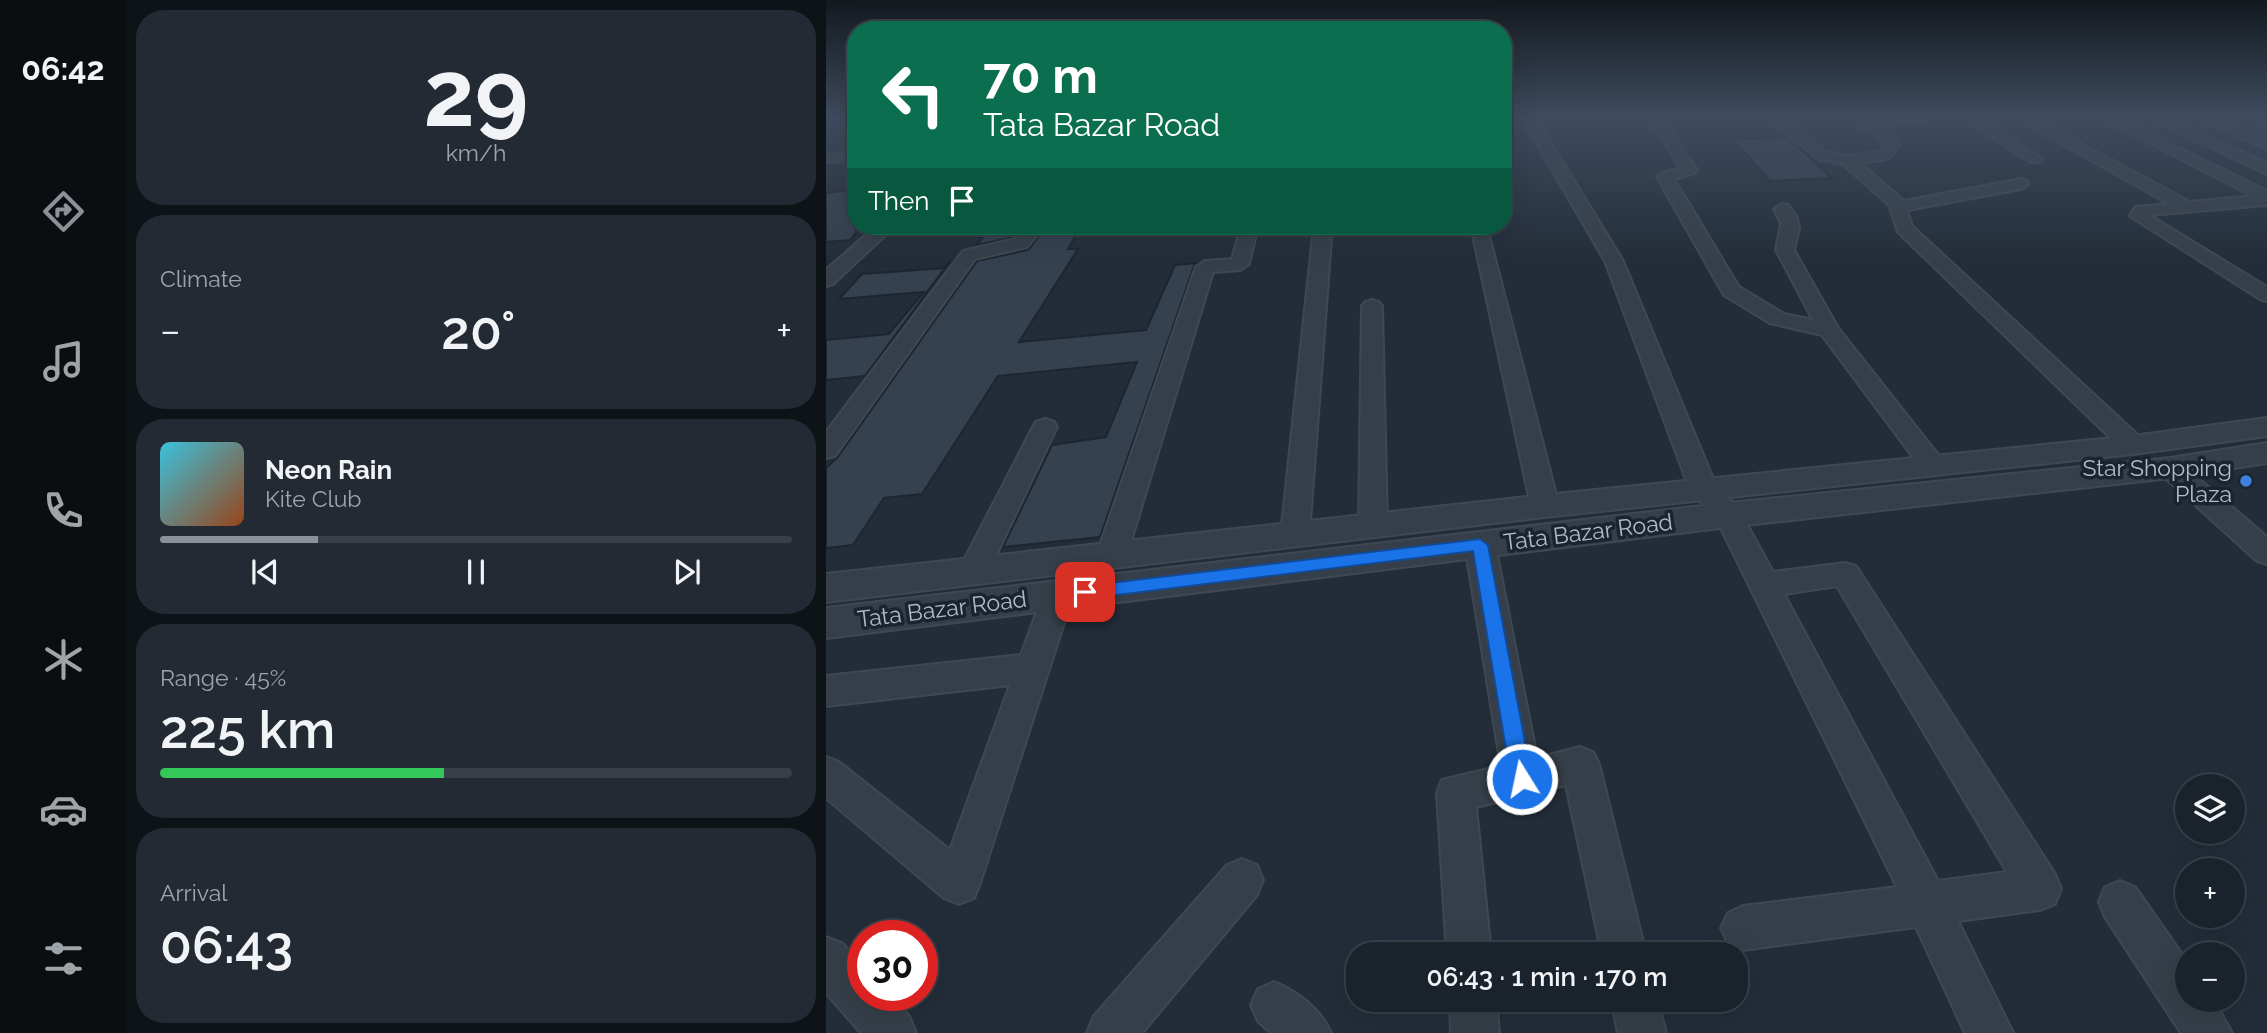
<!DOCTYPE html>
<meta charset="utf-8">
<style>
:root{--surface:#1a222b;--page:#232a33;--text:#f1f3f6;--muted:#9fa4a9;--line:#383f47;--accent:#8c9099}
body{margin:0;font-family:Raleway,sans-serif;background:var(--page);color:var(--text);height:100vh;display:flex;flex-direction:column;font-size:26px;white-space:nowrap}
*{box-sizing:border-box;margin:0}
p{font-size:23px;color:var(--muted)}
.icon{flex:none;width:38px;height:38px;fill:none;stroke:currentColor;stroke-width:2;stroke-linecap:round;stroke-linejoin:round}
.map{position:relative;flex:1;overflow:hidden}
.drawer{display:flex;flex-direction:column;gap:10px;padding:10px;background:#0e1318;width:700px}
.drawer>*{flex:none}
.banner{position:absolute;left:21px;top:21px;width:665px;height:214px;border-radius:28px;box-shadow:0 7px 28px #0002,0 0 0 2px var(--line);background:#0b6e4f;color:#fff;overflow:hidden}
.controls{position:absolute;left:1349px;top:774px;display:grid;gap:14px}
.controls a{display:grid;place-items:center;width:70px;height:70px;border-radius:50%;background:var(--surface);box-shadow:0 7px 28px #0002,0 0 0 2px var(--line);font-size:35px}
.speed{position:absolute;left:21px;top:920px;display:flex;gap:14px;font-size:35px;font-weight:700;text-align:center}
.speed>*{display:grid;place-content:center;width:91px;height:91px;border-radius:50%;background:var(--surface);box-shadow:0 7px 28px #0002,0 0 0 2px var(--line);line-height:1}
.speed .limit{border:10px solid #d22;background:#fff;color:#111}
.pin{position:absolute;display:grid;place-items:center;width:60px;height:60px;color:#fff;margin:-30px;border-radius:14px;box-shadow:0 4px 10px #0006}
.me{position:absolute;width:77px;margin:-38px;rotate:350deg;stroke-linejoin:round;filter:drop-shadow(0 0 5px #0008)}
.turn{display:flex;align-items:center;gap:24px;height:147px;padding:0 21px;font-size:32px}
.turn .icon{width:91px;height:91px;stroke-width:2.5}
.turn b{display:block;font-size:49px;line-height:60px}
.then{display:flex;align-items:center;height:66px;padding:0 21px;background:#0003;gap:14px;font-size:26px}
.big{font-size:52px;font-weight:600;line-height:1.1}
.drawer .card{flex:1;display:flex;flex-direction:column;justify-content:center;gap:10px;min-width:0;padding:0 24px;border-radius:28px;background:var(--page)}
.drawer .dial{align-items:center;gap:0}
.dial b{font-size:91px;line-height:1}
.song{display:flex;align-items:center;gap:21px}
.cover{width:84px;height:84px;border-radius:10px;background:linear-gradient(135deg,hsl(190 70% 55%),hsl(20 70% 35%))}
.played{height:7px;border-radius:4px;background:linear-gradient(90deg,var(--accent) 25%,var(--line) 25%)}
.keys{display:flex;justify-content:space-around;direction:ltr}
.heat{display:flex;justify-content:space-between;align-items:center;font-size:38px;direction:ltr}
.charge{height:10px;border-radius:5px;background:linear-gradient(90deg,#34c759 45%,var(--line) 0)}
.trip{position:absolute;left:520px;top:942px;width:402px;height:70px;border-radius:28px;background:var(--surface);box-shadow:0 7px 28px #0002,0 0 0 2px var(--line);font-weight:600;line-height:70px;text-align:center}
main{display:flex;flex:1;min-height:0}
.tab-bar{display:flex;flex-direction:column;width:126px;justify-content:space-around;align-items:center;background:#0a0e11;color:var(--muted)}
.tab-bar .icon{width:49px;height:49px}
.tab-bar .selected{color:var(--accent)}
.tab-bar b{font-size:32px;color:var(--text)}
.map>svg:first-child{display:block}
.building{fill:#35414f;stroke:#1d2630;stroke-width:2}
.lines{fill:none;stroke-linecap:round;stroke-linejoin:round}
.minor-casing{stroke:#3f4852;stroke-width:4}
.tertiary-casing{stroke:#3f4852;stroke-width:4}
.minor{fill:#363f49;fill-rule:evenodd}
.tertiary{fill:#363f49;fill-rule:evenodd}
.route{fill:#1a73e8;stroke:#114b97;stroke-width:2}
.shop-dot{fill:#3f7fe0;stroke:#1b242e;stroke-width:2.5}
.labels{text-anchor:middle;stroke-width:7;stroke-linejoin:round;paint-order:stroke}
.poi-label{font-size:23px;fill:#b1bac5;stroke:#1b242e;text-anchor:end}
.street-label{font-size:23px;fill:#b1bac5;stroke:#1b242e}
</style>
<main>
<nav class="tab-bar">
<b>06:42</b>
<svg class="icon selected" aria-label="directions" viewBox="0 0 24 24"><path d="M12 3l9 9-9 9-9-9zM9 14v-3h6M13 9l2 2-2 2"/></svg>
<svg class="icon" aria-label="music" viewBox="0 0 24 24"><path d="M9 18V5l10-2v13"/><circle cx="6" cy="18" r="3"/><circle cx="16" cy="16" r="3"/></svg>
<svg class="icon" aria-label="phone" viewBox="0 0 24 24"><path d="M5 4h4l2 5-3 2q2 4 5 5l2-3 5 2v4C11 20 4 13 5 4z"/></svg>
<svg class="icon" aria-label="climate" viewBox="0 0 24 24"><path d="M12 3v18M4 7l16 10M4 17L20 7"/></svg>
<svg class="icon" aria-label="car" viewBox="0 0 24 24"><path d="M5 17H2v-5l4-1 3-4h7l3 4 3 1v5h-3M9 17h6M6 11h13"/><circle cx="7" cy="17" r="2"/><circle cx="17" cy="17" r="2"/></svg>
<svg class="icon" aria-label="filters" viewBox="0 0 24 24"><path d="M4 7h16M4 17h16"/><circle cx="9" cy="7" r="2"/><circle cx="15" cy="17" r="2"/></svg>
</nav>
<section class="drawer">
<div class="card dial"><b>29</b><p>km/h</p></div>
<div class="card"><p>Climate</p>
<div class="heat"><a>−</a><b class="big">20°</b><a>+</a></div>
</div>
<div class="card">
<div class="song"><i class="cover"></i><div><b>Neon Rain</b><p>Kite Club</p></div></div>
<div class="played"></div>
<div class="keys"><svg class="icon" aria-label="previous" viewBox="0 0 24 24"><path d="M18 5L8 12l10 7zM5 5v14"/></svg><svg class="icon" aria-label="pause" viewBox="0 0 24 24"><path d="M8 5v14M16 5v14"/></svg><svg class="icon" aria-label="next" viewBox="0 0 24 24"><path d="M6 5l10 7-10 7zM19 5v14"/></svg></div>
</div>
<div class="card"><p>Range · 45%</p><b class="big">225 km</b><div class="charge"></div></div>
<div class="card"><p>Arrival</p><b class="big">06:43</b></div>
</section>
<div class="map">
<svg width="1441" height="1033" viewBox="0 0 1441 1033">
<rect width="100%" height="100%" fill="#232d39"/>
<!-- building -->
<g class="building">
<path d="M 961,137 L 976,150 L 1005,178 L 944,181 L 908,140 Z"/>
<path d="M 30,189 L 30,233 L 24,240 L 0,242 L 0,193 Z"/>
<path d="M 166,226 L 197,226 L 188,237 L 151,245 Z"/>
<path d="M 221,226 L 237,226 L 233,232 L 253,230 L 242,249 L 252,249 L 193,342 L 320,330 L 349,265 L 371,263 L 368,266 L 274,537 L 177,547 L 226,445 L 280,437 L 311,362 L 172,376 L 96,494 L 58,498 L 27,545 L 0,548 L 0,468 L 11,458 L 151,261 L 202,250 Z"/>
<path d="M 124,261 L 39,376 L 0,380 L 0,340 L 63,334 L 98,292 L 13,299 L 36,274 L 119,268 Z"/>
</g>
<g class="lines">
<defs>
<g id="minor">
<path d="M 699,117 L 707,117 L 711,120 L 797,261 L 890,486 L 912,508 L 947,572 L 1019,563 L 1030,566 L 1229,874 L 1235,889 L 1229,904 L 1214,910 L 1132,921 L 1187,1033 L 1139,1033 L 1090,927 L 917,950 L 902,943 L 895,928 L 902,913 L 917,906 L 1071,887 L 891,520 L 864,490 L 779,261 L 697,120 ZM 1011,586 L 1181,872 L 1112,881 L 958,594 Z"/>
<path d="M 953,117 L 1001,152 L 1022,156 L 1056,151 L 1058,144 L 1023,117 L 1106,117 L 1100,121 L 1048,124 L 1071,140 L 1073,143 C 1066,163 1053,160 1034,163 L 1078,201 L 1195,179 L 1201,181 L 1203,184 L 1195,189 L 1081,210 L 1086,226 L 1316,439 L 1320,445 L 1316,451 L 1307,453 L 1298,451 L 1072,232 L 1063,205 L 1017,164 L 992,159 L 948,124 L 946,121 Z"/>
<path d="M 1135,117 L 1151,117 L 1217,159 L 1215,162 L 1205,162 Z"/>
<path d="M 1189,117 L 1205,117 L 1364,202 L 1427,196 L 1273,117 L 1289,117 L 1441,191 L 1441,205 L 1323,215 L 1441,287 L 1441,301 L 1434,299 L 1304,216 L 1309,207 L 1343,204 Z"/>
<path d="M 1320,117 L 1337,117 L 1441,163 L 1441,174 Z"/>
<path d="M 1367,117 L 1385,117 L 1441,140 L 1441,149 Z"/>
<path d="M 1421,117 L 1441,117 L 1441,126 Z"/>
<path d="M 834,120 L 839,121 L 871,170 L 868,173 L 848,179 L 913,287 L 958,314 L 987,320 L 950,250 L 955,223 L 948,209 L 956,204 L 962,205 L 971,218 L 973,228 L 968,250 L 1012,328 L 1117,461 L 1121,467 L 1117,473 L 1108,475 L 1099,473 L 996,335 L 944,323 L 898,295 L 831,177 L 834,174 L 854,168 L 827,124 Z"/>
<path d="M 30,152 L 30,160 L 0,162 L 0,154 Z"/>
<path d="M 50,226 L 69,226 L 7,284 L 0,286 L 0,270 Z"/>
<path d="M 200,226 L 218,226 L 201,247 L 149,259 L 9,456 L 0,458 L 0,432 L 137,251 L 189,239 Z"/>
<path d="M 415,226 L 432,226 L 423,264 L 414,270 L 387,272 L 301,554 L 296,562 L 286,565 L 276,562 L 271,554 L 370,267 L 379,261 L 406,259 Z"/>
<path d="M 488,226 L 506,226 L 483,535 L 479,542 L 469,545 L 459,542 L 455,535 Z"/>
<path d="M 645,226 L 661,228 L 733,506 L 729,513 L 719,515 L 709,513 L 705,506 Z"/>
<path d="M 546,300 L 553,302 L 556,306 L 561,526 L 557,533 L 547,536 L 537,533 L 533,526 L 536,306 L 539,302 Z"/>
<path d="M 219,419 L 228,422 L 231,427 L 163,570 L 159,578 L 148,581 L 137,578 L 133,570 L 207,427 L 210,422 Z"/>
<path d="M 1344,459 L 1353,462 L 1441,537 L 1441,564 L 1431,561 L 1335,474 L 1331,468 L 1335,462 Z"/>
<path d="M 654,535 L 664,538 L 669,545 L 711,758 L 754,747 L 767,752 L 773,764 L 820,954 L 776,954 L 740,785 L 650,807 L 665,954 L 621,954 L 611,793 L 616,780 L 675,766 L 639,545 L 644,538 Z"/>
<path d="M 232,583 L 243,587 L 247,595 L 154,883 L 148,898 L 133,904 L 118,898 L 0,798 L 0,757 L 13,762 L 124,850 L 184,685 L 0,706 L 0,676 L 195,655 L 217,595 L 221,587 Z"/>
<path d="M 416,859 L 431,865 L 437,880 L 431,895 L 316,1033 L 261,1033 L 268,1016 L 401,865 Z"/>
<path d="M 1294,881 L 1309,887 L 1362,963 L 1362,999 L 1387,999 L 1406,1033 L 1355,1033 L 1279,917 L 1273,902 L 1279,887 Z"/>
<path d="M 0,937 L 16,943 L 37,966 L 37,996 L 64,996 L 83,1016 L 90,1033 L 35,1033 L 0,993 Z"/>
<path d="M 448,982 C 472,992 494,1009 505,1033 L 445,1033 L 432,1021 L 425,1005 L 432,989 Z"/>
<path d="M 624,999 L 670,999 L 673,1033 L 625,1033 Z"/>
<path d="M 785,999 L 831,999 L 840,1033 L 792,1033 Z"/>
</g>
<g id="tertiary">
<path d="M 1441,418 L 1441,436 L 1307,454 L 719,517 L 0,602 L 0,574 L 719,495 L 1307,436 Z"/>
<path d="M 1441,443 L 1441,463 L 1344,478 L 902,527 L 0,638 L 0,608 L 902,503 L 1344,458 Z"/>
</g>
</defs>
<!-- minor casing -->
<use href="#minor" class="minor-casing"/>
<!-- tertiary casing -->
<use href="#tertiary" class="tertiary-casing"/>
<!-- minor -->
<use href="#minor" class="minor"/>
<!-- tertiary -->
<use href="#tertiary" class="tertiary"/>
</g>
<!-- sky -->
<linearGradient id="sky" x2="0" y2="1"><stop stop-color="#13191f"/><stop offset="0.45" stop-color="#3f4c5f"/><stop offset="1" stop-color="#3f4c5f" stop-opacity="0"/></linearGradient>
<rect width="1441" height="261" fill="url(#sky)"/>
<!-- route -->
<path class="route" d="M 654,539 L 662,545 L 706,779 L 703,786 L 696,789 L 688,786 L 685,779 L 647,551 L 259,599 L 252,597 L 250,592 L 252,587 L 259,586 Z"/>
<!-- markers -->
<circle class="shop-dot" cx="1420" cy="481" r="7"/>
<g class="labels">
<!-- poi labels -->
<g class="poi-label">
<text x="1406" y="476">Star Shopping<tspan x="1406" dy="26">Plaza</tspan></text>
</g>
<!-- street labels -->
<g class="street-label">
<text transform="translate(762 532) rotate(-7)" y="8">Tata Bazar Road</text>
<text transform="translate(116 609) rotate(-7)" y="8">Tata Bazar Road</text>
</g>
</g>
</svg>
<div class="controls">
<a><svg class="icon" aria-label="layers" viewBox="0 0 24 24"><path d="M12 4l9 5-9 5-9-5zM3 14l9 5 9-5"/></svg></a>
<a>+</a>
<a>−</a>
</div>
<div class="speed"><div class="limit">30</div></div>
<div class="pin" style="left:259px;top:592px;background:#d93025"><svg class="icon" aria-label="arrive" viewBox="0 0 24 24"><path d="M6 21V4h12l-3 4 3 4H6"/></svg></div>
<svg class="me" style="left:696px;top:779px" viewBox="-20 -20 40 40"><circle r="17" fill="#1a73e8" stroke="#fff" stroke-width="3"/><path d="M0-11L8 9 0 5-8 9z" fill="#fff"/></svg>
<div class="trip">06:43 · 1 min · 170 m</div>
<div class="banner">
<div class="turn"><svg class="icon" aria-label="left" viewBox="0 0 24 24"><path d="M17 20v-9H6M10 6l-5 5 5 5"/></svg><div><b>70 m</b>Tata Bazar Road</div></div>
<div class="then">Then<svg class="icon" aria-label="arrive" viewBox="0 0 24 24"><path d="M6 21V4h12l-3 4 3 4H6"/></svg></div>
</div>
</div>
</main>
